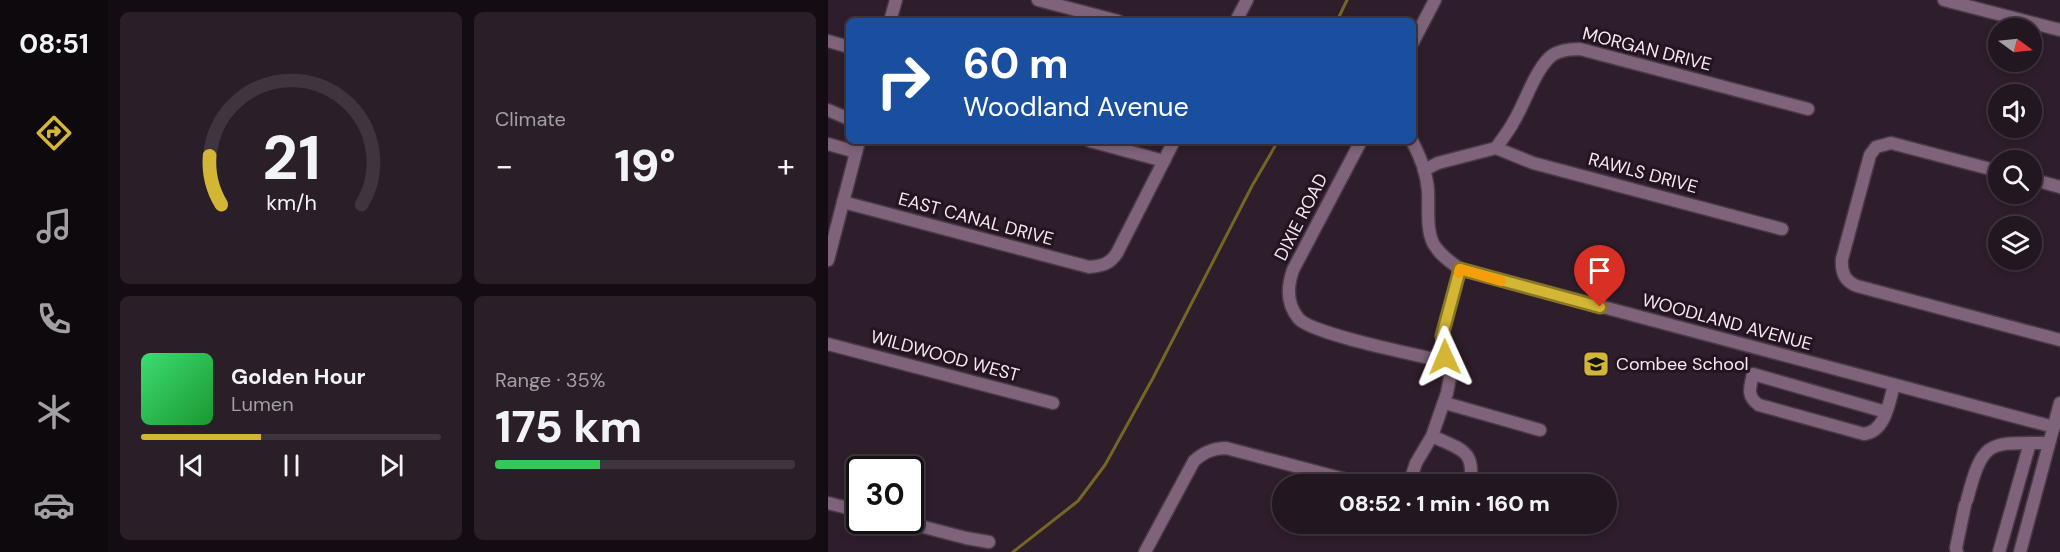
<!DOCTYPE html>
<meta charset="utf-8">
<style>
:root{--surface:#221620;--page:#2a1f29;--text:#f1f3f6;--muted:#a29fa5;--line:#3f353e;--accent:#d3b635}
body{margin:0;font-family:"DM Sans",sans-serif;background:var(--page);color:var(--text);height:100vh;display:flex;flex-direction:column;font-size:22px;white-space:nowrap}
*{box-sizing:border-box;margin:0}
p{font-size:20px;color:var(--muted)}
.icon{flex:none;width:33px;height:33px;fill:none;stroke:currentColor;stroke-width:2;stroke-linecap:round;stroke-linejoin:round}
.map{position:relative;flex:1;overflow:hidden}
.drawer{display:flex;flex-direction:column;gap:12px;padding:12px;background:#130c12;width:720px}
.drawer>*{flex:none}
.banner{position:absolute;left:18px;top:18px;width:570px;height:126px;border-radius:9px;box-shadow:0 3px 9px #0003,0 0 0 2px var(--line);background:#1a4fa0;color:#fff;overflow:hidden}
.needle{width:39px;rotate:105deg}
.controls{position:absolute;left:1160px;top:18px;display:grid;gap:12px}
.controls a{display:grid;place-items:center;width:54px;height:54px;border-radius:50%;background:var(--surface);box-shadow:0 3px 9px #0003,0 0 0 2px var(--line);font-size:30px}
.speed{position:absolute;left:18px;top:456px;display:flex;gap:12px;font-size:30px;font-weight:700;text-align:center}
.speed>*{display:grid;place-content:center;width:78px;height:78px;border-radius:50%;background:var(--surface);box-shadow:0 3px 9px #0003,0 0 0 2px var(--line);line-height:1}
.speed .limit{border:3px solid #111;border-radius:9px;background:#fff;color:#111}
.pin{position:absolute;display:grid;place-items:center;width:51px;height:51px;color:#fff;margin:-62px -26px;border-radius:50% 50% 50% 0;rotate:-45deg;box-shadow:0 0 6px #0007}
.pin .icon{rotate:45deg}
.me{position:absolute;width:66px;margin:-33px;rotate:359deg;stroke-linejoin:round;filter:drop-shadow(0 0 4px #0008)}
.turn{display:flex;align-items:center;gap:21px;height:126px;padding:0 18px;font-size:27px}
.turn .icon{width:78px;height:78px;stroke-width:2.5}
.turn b{display:block;font-size:42px;line-height:51px}
.big{font-size:45px;font-weight:800;line-height:1.1}
.drawer .card{flex:1;display:flex;flex-direction:column;justify-content:center;gap:9px;min-width:0;padding:0 21px;border-radius:9px;background:var(--page)}
.drawer .dial{align-items:center;gap:0}
.dial svg{height:156px;overflow:visible;fill:none;stroke:var(--line);stroke-width:7;stroke-linecap:round;text-anchor:middle}
.dial text{fill:var(--text);stroke:none}
.song{display:flex;align-items:center;gap:18px}
.cover{width:72px;height:72px;border-radius:9px;background:linear-gradient(135deg,hsl(140 70% 55%),hsl(130 70% 35%))}
.played{height:6px;border-radius:3px;background:linear-gradient(90deg,var(--accent) 40%,var(--line) 40%)}
.keys{display:flex;justify-content:space-around;direction:ltr}
.heat{display:flex;justify-content:space-between;align-items:center;font-size:33px;direction:ltr}
.charge{height:9px;border-radius:4px;background:linear-gradient(90deg,#34c759 35%,var(--line) 0)}
.drawer .tiles{flex:1;display:grid;gap:12px;grid-template-columns:repeat(2,1fr)}
.trip{position:absolute;left:444px;top:474px;width:345px;height:60px;border-radius:30px;background:var(--surface);box-shadow:0 3px 9px #0003,0 0 0 2px var(--line);font-weight:800;line-height:60px;text-align:center}
main{display:flex;flex:1;min-height:0}
.dock{display:flex;flex-direction:column;width:108px;justify-content:space-around;align-items:center;background:#0e090d;color:var(--muted)}
.dock .icon{width:42px;height:42px}
.dock .current{color:var(--accent)}
.dock b{font-size:27px;color:var(--text)}
.map>svg:first-child{display:block}
.lines{fill:none;stroke-linecap:round;stroke-linejoin:round}
.stream{stroke:#756626;stroke-width:3}
.minor-casing{stroke:#4a3a47;stroke-width:15}
.minor{stroke:#7e637a;stroke-width:12}
.route-casing{stroke:#897622;stroke-width:15}
.route{stroke:#d3b635;stroke-width:10}
.slow{stroke:#f59e0b;stroke-width:10}
.labels{text-anchor:middle;stroke-width:6;stroke-linejoin:round;paint-order:stroke}
.street-label{font-size:18px;fill:#f4e9f2;stroke:#241421}
.poi-label{font-size:18px;fill:#f4e9f2;stroke:#241421;text-anchor:start}
</style>
<main>
<nav class="dock">
<b>08:51</b>
<svg class="icon current" aria-label="directions" viewBox="0 0 24 24"><path d="M12 3l9 9-9 9-9-9zM9 14v-3h6M13 9l2 2-2 2"/></svg>
<svg class="icon" aria-label="music" viewBox="0 0 24 24"><path d="M9 18V5l10-2v13"/><circle cx="6" cy="18" r="3"/><circle cx="16" cy="16" r="3"/></svg>
<svg class="icon" aria-label="phone" viewBox="0 0 24 24"><path d="M5 4h4l2 5-3 2q2 4 5 5l2-3 5 2v4C11 20 4 13 5 4z"/></svg>
<svg class="icon" aria-label="climate" viewBox="0 0 24 24"><path d="M12 3v18M4 7l16 10M4 17L20 7"/></svg>
<svg class="icon" aria-label="car" viewBox="0 0 24 24"><path d="M5 17H2v-5l4-1 3-4h7l3 4 3 1v5h-3M9 17h6M6 11h13"/><circle cx="7" cy="17" r="2"/><circle cx="17" cy="17" r="2"/></svg>
</nav>
<section class="drawer">
<div class="tiles">
<div class="card dial"><svg viewBox="0 0 100 80">
<path d="M14 69A42 42 0 1 1 86 69"/>
<path d="M14 69A42 42 0 0 1 8 44" stroke="#d3b635"/>
<text x="50" y="56" font-size="32" font-weight="700">21</text>
<text x="50" y="72" font-size="11">km/h</text>
</svg></div>
<div class="card"><p>Climate</p>
<div class="heat"><a>−</a><b class="big">19°</b><a>+</a></div>
</div>
<div class="card">
<div class="song"><i class="cover"></i><div><b>Golden Hour</b><p>Lumen</p></div></div>
<div class="played"></div>
<div class="keys"><svg class="icon" aria-label="previous" viewBox="0 0 24 24"><path d="M18 5L8 12l10 7zM5 5v14"/></svg><svg class="icon" aria-label="pause" viewBox="0 0 24 24"><path d="M8 5v14M16 5v14"/></svg><svg class="icon" aria-label="next" viewBox="0 0 24 24"><path d="M6 5l10 7-10 7zM19 5v14"/></svg></div>
</div>
<div class="card"><p>Range · 35%</p><b class="big">175 km</b><div class="charge"></div></div>
</div>
</section>
<div class="map">
<svg width="1232" height="552" viewBox="0 0 1232 552">
<rect width="100%" height="100%" fill="#2e1d2b"/>
<g class="lines">
<!-- stream -->
<g class="stream">
<path d="M 509,21 L 519,0"/>
<path d="M 185,552 L 250,501 L 277,465 L 325,378 L 424,186 L 450,141"/>
</g>
<defs>
<g id="minor">
<path d="M 210,0 L 290,21"/>
<path d="M 1116,0 L 1232,30"/>
<path d="M 62,21 L 68,0"/>
<path d="M 408,21 L 419,0"/>
<path d="M 0,41 L 21,47"/>
<path d="M 585,42 L 607,0"/>
<path d="M 0,110 L 21,119"/>
<path d="M 262,141 L 336,161"/>
<path d="M 533,141 L 465,270 C 459,287 458,304 471,319 C 486,334 576,352 601,358 L 617,357"/>
<path d="M 584,141 C 592,156 599,174 600,191 C 601,207 598,228 605,243 C 611,254 622,262 632,269 L 1226,427"/>
<path d="M 0,144 L 28,152"/>
<path d="M 668,148 L 705,163 L 954,229"/>
<path d="M 596,170 L 610,163 L 668,148 C 674,139 681,131 686,121 C 697,103 706,73 721,58 C 729,50 741,49 752,49 L 980,109"/>
<path d="M 1170,171 L 1063,143 L 1048,147 L 1042,155 L 1014,259 C 1013,271 1016,281 1029,286 L 1232,340"/>
<path d="M 1203,179 L 1232,187"/>
<path d="M 15,202 L 261,267 C 274,266 282,264 289,253 L 346,141"/>
<path d="M 0,260 L 31,141"/>
<path d="M 0,344 L 225,403"/>
<path d="M 617,403 L 712,430"/>
<path d="M 1058,412 L 925,374 C 922,388 918,396 931,405 L 1036,434 C 1058,431 1061,402 1066,385"/>
<path d="M 604,436 C 631,449 648,449 642,484"/>
<path d="M 581,484 L 588,463 L 604,436 L 619,393 L 623,372 L 617,357 L 614,335 L 632,269"/>
<path d="M 1139,500 C 1155,438 1161,443 1221,443"/>
<path d="M 0,503 L 32,511"/>
<path d="M 69,520 L 138,538 L 161,542"/>
<path d="M 317,552 L 366,461 C 376,452 385,448 398,448 L 535,484"/>
<path d="M 1129,552 L 1128,548 L 1137,505"/>
<path d="M 1171,552 L 1202,443"/>
<path d="M 1192,552 L 1232,403"/>
</g>
</defs>
<!-- minor casing -->
<use href="#minor" class="minor-casing"/>
<!-- minor -->
<use href="#minor" class="minor"/>
</g>
<g class="lines">
<defs>
<path id="route" d="M 617,357 L 614,336 L 632,269 L 772,307"/>
</defs>
<!-- route casing -->
<use href="#route" class="route-casing"/>
<!-- route -->
<use href="#route" class="route"/>
<!-- slow -->
<path class="slow" d="M 631,273 L 632,269 L 673,281"/>
</g>
<!-- icons -->
<defs>
<symbol id="school-square" viewBox="-11 -11 22 22"><rect x="-9" y="-9" width="18" height="18" rx="4" fill="#d3b635" stroke="#241421"/><path d="M0-5L7-2L0 1L-7-2ZM-4 1L0 2.5L4 1V4Q0 6-4 4Z" fill="#111"/></symbol>
</defs>
<g fill-rule="evenodd">
<use href="#school-square" x="753" y="349" width="30" height="30"/>
</g>
<g class="labels">
<!-- street labels -->
<g class="street-label">
<text transform="translate(819 49) rotate(14)" y="6">MORGAN DRIVE</text>
<text transform="translate(815 173) rotate(15)" y="6">RAWLS DRIVE</text>
<text transform="translate(473 217) rotate(-63)" y="6">DIXIE ROAD</text>
<text transform="translate(148 219) rotate(15)" y="6">EAST CANAL DRIVE</text>
<text transform="translate(899 322) rotate(15)" y="6">WOODLAND AVENUE</text>
<text transform="translate(117 356) rotate(15)" y="6">WILDWOOD WEST</text>
</g>
<!-- poi labels -->
<g class="poi-label">
<text x="788" y="370">Combee School</text>
</g>
</g>
</svg>
<div class="controls">
<a><svg class="needle" viewBox="-14 -14 28 28"><path d="M0-13l5 13h-10z" fill="#e53935"/><path d="M0 13l5-13h-10z" fill="#a29fa5"/></svg></a>
<a><svg class="icon" aria-label="sound" viewBox="0 0 24 24"><path d="M4 9h4l5-4v14l-5-4H4zM17 9q2 3 0 6"/></svg></a>
<a><svg class="icon" aria-label="search" viewBox="0 0 24 24"><circle cx="10" cy="10" r="6"/><path d="M15 15l6 6"/></svg></a>
<a><svg class="icon" aria-label="layers" viewBox="0 0 24 24"><path d="M12 4l9 5-9 5-9-5zM3 14l9 5 9-5"/></svg></a>
</div>
<div class="speed"><div class="limit">30</div></div>
<div class="pin" style="left:772px;top:307px;background:#d93025"><svg class="icon" aria-label="arrive" viewBox="0 0 24 24"><path d="M6 21V4h12l-3 4 3 4H6"/></svg></div>
<svg class="me" style="left:617px;top:357px" viewBox="-20 -20 40 40"><path d="M0-17L14 15 0 8-14 15z" fill="#d3b635" stroke="#fff" stroke-width="4"/></svg>
<div class="trip">08:52 · 1 min · 160 m</div>
<div class="banner">
<div class="turn"><svg class="icon" aria-label="right" viewBox="0 0 24 24"><path d="M7 20v-9h11M14 6l5 5-5 5"/></svg><div><b>60 m</b>Woodland Avenue</div></div>
</div>
</div>
</main>
